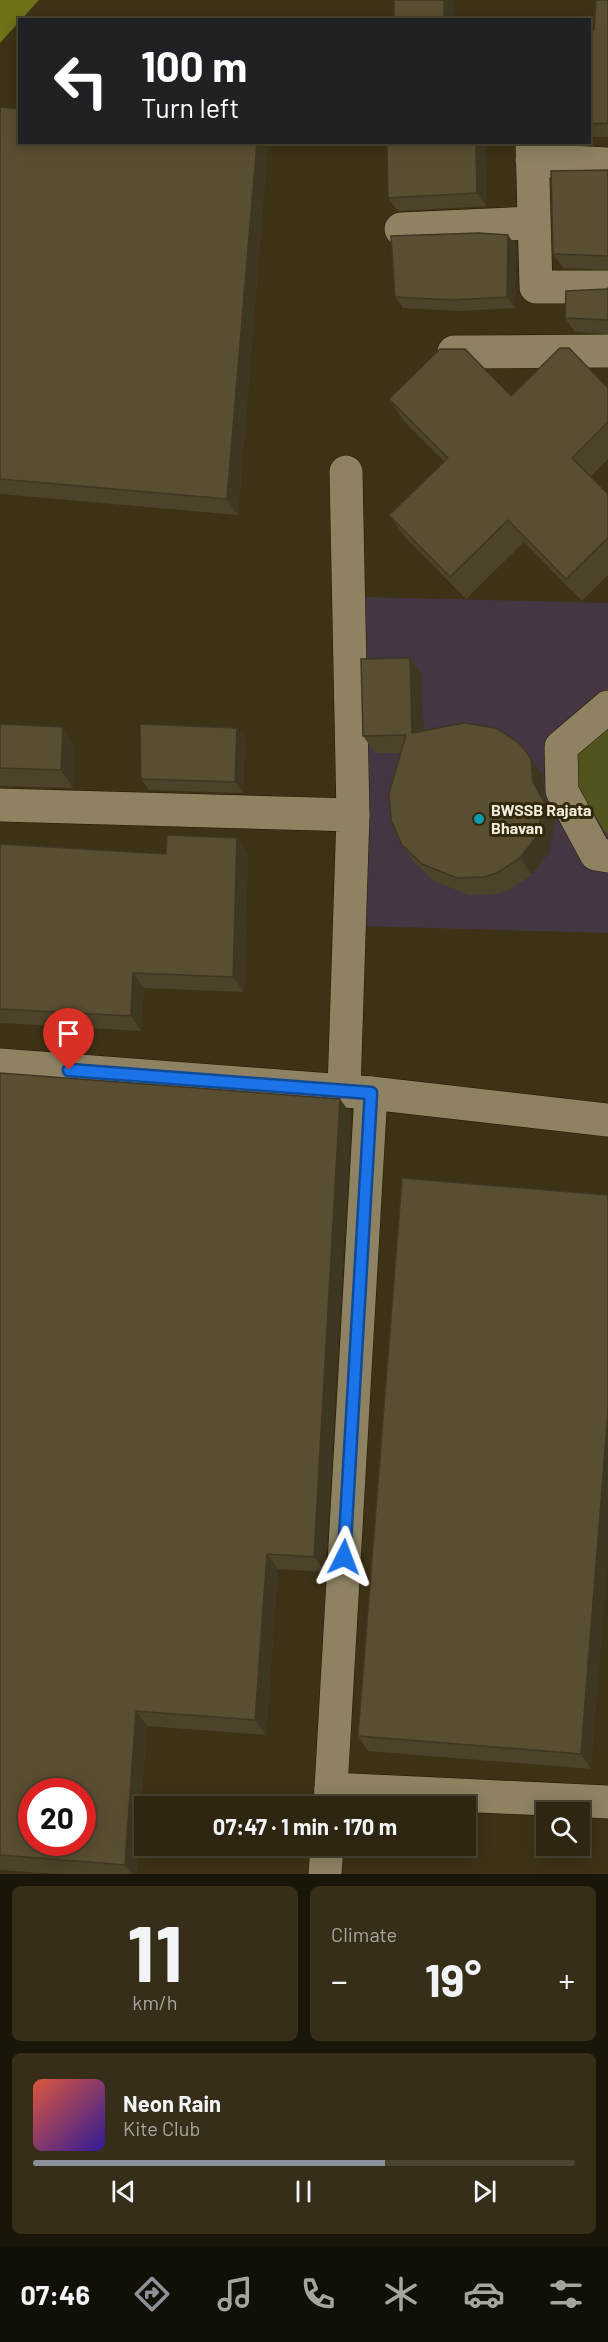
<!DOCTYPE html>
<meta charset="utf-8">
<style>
:root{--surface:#2e2610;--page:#362e19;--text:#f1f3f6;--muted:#a7a59f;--line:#494330;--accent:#8c9099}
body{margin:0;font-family:Barlow,sans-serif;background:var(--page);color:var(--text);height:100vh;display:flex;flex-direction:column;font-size:22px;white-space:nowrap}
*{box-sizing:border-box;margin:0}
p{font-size:20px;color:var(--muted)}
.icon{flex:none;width:33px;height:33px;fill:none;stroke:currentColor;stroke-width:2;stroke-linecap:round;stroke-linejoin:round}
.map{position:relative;height:1874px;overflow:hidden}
.panel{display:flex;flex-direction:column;gap:12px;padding:12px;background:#191509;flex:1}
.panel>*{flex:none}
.banner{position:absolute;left:18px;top:18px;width:573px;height:126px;border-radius:0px;box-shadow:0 3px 15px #0003,0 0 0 2px var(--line);background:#202124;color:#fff;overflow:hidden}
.buttons{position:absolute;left:536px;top:1802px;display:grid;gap:12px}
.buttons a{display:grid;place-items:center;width:54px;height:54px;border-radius:0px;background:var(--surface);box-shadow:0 3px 15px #0003,0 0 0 2px var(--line);font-size:30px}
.speed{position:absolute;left:18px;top:1778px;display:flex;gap:12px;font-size:30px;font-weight:700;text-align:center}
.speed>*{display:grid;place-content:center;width:78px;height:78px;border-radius:50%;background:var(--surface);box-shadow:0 3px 15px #0003,0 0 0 2px var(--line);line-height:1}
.speed .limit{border:9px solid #d22;background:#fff;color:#111}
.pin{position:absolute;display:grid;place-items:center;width:51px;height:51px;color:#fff;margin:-62px -26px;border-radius:50% 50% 50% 0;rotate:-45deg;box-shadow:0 0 6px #0007}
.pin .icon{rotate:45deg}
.me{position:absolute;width:66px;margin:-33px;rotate:3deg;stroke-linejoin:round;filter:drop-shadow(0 0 4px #0008)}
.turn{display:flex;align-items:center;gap:21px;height:126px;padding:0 24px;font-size:27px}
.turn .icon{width:78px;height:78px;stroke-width:2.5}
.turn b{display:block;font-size:42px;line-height:51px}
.big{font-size:45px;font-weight:700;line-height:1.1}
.panel .card{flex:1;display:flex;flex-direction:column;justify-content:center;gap:9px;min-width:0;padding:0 21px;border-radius:9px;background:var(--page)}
.panel .dial{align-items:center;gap:0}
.dial b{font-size:78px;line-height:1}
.song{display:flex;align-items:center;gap:18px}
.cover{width:72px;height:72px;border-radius:9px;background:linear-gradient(135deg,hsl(10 70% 55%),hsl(250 70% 35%))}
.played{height:6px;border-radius:3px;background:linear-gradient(90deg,var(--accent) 65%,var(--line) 65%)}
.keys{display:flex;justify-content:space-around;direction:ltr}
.heat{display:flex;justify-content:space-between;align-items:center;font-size:33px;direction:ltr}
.panel .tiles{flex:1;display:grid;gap:12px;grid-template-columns:1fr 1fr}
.card:last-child{grid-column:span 2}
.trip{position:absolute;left:134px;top:1796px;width:342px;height:60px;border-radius:0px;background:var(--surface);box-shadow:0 3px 15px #0003,0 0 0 2px var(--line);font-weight:700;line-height:60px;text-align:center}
.tab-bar{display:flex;height:96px;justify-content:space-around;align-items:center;background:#120f06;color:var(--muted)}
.tab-bar .icon{width:42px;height:42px}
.tab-bar .on{color:var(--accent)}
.tab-bar b{font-size:27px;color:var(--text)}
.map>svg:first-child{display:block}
.commercial{fill:#443643}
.green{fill:#51541f}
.forest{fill:#6e7218}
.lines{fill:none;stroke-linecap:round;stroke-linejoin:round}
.minor-casing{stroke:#241a00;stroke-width:34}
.minor{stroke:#8e8263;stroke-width:33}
.wall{fill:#4d432a}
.shaded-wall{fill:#3e3722}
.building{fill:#594e31;stroke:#3e3722;stroke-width:1.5;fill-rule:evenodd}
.route-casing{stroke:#114b97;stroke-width:15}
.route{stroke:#1a73e8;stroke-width:10}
.culture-dot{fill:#0f9aa8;stroke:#32280b;stroke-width:2}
.labels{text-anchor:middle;stroke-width:6;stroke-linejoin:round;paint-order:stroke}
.poi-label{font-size:16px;font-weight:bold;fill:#f2ecdb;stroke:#32280b;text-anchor:start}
</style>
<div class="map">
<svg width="608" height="1874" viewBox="0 0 608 1874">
<rect width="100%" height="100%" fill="#3d3216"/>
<!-- commercial -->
<path class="commercial" d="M 364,597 L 608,603 L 608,933 L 361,926 Z"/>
<!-- green -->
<path class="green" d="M 608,724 L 608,836 L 577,787 L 577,752 Z"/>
<!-- forest -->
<path class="forest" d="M 0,0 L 39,0 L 0,43 Z"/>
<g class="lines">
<defs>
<g id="minor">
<path d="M 532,142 L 536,287 L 608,287"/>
<path d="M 532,160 L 608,164"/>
<path d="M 401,229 L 532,223"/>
<path d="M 454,352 L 608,351"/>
<path d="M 346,472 L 353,815"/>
<path d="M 608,707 L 561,747 L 562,791 L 596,854 L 608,856"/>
<path d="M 0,805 L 353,815 L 344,1090"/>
<path d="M 0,1065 L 371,1093 L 608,1120"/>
<path d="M 331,1789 L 608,1802"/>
<path d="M 330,1806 L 371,1093"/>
<path d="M 325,1874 L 327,1845"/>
</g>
</defs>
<!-- minor casing -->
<use href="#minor" class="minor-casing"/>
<!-- minor -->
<use href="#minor" class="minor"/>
</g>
<!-- wall -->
<g class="wall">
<path d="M 608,0 L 608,137 L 590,137 L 590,30 L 594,30 Z"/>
<path d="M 0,107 L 20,142 L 267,142 L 268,144 L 238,515 L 0,494 Z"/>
<path d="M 485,142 L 486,206 L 398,211 L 388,198 Z"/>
<path d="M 608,170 L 608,270 L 563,268 L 553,254 Z"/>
<path d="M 516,246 L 515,308 L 459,311 L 403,308 L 395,297 Z"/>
<path d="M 608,288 L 608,334 L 575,332 L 565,318 Z"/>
<path d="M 608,388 L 608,459 L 591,476 L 608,494 L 608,575 L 582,601 L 524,542 L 466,599 L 405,537 L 389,515 L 444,461 L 404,421 L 389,399 L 511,396 Z"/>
<path d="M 410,658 L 422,675 L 423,731 L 543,775 L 545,799 L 556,819 L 549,853 L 532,875 L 509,890 L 496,894 L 469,895 L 434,881 L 414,862 L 402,845 L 401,753 L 375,753 L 363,736 Z"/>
<path d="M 0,724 L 75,746 L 73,788 L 0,786 Z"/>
<path d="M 237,728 L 245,739 L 243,793 L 149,790 L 141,779 Z"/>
<path d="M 0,844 L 166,854 L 248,853 L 244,992 L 144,988 L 141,1031 L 0,1023 Z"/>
<path d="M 0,1073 L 351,1114 L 325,1572 L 278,1569 L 266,1735 L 147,1726 L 136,1874 L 58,1874 L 0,1870 Z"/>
<path d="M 402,1178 L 591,1769 L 368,1751 L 358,1736 Z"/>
</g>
<!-- shaded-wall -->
<g class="shaded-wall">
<rect x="444" y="0" width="9" height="20"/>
<path d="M 257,142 L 267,142 L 268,144 L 238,515 L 227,499 Z"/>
<path d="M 476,142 L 485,142 L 486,206 L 477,193 Z"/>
<path d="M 508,235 L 516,246 L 515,308 L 507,297 Z"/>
<path d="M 410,658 L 422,675 L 424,750 L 412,733 Z"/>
<path d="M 63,727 L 75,746 L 73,788 L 61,770 Z"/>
<path d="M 237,728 L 245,739 L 243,793 L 235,782 Z"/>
<path d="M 531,758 L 543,775 L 545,799 L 556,819 L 549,853 L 532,875 L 520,858 L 533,782 Z"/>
<path d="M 237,838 L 248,853 L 244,992 L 233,977 Z"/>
<path d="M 133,973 L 144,988 L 141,1031 L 131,1016 Z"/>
<path d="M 340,1099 L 351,1114 L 325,1572 L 314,1557 Z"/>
<path d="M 608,1413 L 608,1562 L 591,1769 L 581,1754 Z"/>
<path d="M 267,1554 L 278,1569 L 266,1735 L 255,1720 Z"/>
<path d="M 136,1711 L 147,1726 L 136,1874 L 132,1874 L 125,1865 Z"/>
</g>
<!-- building -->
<g class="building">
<rect x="394" y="0" width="50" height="20"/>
<path d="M 596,0 L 608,0 L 608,123 L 590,124 L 590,30 L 594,30 Z"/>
<path d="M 0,107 L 20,109 L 20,142 L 257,142 L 227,499 L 0,479 Z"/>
<path d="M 387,142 L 476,142 L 477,193 L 388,198 Z"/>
<path d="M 608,170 L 608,257 L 607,256 L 553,254 L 551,171 Z"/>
<path d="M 479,233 L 508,235 L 507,297 L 452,300 L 395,297 L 391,236 Z"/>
<path d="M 608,288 L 608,320 L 565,318 L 566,291 L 607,289 Z"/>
<path d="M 560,348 L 569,348 L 608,388 L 608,422 L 572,458 L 608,494 L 608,538 L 566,579 L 508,520 L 450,577 L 389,515 L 448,458 L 389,399 L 440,349 L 465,349 L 511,396 Z"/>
<path d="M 410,658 L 412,733 L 464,723 L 496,728 L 519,743 L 531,758 L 533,782 L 544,802 L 537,836 L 520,858 L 497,873 L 484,877 L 457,878 L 422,864 L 402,845 L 391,820 L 389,793 L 406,735 L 363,736 L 361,659 Z"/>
<path d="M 0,724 L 63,727 L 61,770 L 0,768 Z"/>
<path d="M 140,724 L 237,728 L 235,782 L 141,779 Z"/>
<path d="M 167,835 L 237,838 L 233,977 L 133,973 L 131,1016 L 0,1009 L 0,844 L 166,854 Z"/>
<path d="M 0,1073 L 340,1099 L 314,1557 L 267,1554 L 255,1720 L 136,1711 L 125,1865 L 0,1855 ZM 32,1791 L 82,1791 L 82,1842 L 32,1842 Z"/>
<path d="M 402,1178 L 608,1195 L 608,1413 L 581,1754 L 358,1736 Z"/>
</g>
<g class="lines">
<defs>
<path id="route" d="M 69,1070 L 371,1093 L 344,1557"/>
</defs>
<!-- route casing -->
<use href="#route" class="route-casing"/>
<!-- route -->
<use href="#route" class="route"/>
</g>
<!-- markers -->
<circle class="culture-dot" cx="479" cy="819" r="6"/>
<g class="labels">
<!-- poi labels -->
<g class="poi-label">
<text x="491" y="816">BWSSB Rajata<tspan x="491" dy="18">Bhavan</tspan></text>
</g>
</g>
</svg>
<div class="buttons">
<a><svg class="icon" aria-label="search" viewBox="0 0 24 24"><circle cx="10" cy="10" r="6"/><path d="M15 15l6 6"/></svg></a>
</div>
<div class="speed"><div class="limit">20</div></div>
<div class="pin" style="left:69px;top:1070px;background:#d93025"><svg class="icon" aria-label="arrive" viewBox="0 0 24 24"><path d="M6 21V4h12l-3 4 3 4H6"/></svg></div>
<svg class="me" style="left:344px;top:1557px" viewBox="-20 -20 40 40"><path d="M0-17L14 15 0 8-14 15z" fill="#1a73e8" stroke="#fff" stroke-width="4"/></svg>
<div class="trip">07:47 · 1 min · 170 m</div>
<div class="banner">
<div class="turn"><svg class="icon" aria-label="left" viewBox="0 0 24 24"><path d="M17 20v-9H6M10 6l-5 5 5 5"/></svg><div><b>100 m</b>Turn left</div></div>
</div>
</div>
<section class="panel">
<div class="tiles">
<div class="card dial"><b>11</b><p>km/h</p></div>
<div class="card"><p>Climate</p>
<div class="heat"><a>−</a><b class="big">19°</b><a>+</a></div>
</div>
<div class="card">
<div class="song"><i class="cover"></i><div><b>Neon Rain</b><p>Kite Club</p></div></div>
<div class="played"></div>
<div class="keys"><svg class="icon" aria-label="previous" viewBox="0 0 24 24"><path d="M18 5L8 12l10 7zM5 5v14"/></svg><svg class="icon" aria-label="pause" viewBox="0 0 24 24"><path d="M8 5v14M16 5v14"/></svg><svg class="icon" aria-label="next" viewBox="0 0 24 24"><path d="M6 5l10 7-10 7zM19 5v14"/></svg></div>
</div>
</div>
</section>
<nav class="tab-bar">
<b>07:46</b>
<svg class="icon on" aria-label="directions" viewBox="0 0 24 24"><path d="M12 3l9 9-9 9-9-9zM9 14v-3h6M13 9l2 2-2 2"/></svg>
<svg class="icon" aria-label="music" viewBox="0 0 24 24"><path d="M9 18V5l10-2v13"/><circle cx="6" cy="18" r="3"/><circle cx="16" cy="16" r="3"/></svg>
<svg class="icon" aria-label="phone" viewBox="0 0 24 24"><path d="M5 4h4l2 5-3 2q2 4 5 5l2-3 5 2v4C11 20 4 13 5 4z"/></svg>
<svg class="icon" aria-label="climate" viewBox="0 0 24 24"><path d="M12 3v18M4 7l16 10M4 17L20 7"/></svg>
<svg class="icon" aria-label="car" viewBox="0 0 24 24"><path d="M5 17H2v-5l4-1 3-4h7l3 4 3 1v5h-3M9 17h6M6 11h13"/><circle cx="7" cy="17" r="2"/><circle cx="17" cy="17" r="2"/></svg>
<svg class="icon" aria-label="filters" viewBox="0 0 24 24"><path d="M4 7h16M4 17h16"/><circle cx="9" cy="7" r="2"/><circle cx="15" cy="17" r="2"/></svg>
</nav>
